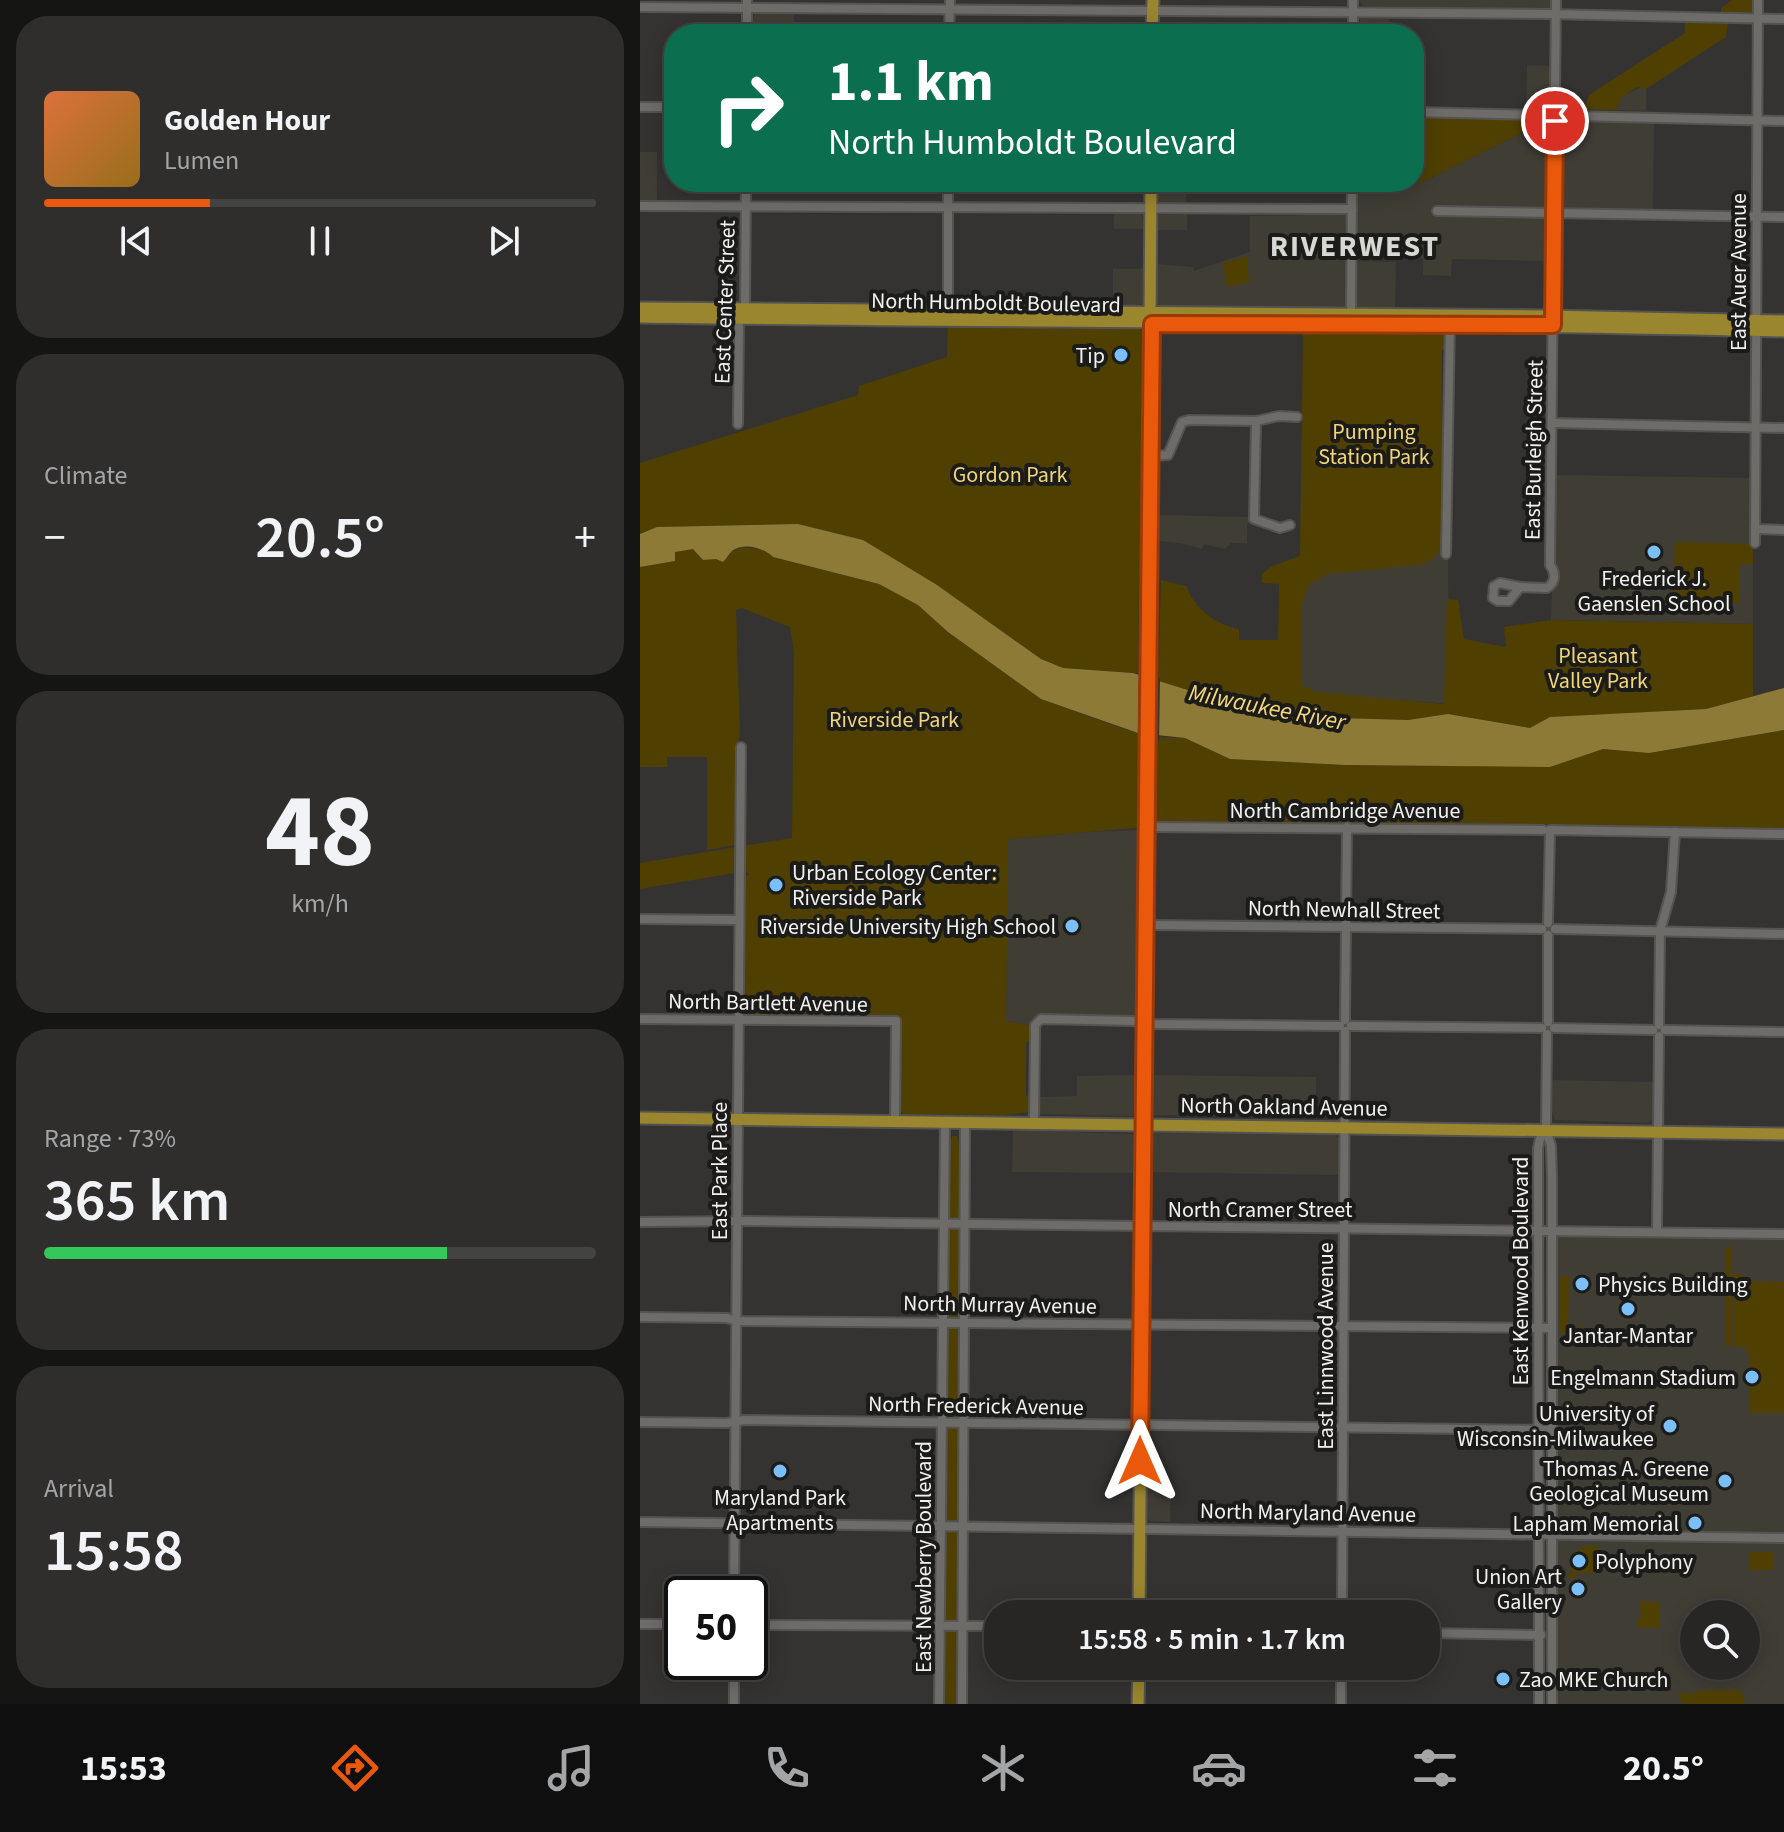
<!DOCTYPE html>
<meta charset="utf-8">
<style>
:root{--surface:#272625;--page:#2f2e2d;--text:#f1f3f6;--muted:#a4a5a7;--line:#434342;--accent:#ea580c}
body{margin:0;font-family:"Source Sans 3",sans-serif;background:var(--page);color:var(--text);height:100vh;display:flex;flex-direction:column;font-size:30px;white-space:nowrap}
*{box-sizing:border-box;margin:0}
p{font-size:26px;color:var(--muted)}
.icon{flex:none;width:44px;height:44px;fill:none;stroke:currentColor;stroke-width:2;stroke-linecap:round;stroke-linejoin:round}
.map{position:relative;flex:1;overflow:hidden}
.drawer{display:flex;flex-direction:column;gap:16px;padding:16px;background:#151514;width:640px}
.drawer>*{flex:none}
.top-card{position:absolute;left:24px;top:24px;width:760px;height:168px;border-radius:32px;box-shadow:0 4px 20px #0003,0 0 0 2px var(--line);background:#0b6e4f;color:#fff;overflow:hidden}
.tools{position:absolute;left:1040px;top:1600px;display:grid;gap:16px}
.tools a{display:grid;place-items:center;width:80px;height:80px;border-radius:50%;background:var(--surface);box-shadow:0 4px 20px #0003,0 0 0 2px var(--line);font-size:40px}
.speed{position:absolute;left:24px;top:1576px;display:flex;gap:16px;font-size:40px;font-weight:700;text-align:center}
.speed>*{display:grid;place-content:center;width:104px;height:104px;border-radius:50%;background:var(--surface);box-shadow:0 4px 20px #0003,0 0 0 2px var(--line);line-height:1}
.speed .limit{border:4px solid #111;border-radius:12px;background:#fff;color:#111}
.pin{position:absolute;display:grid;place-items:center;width:68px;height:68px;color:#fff;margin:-34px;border:4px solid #fff;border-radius:50%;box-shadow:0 2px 8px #0007}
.me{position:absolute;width:88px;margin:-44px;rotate:0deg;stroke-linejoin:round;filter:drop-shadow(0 0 6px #0008)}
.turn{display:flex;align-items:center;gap:28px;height:168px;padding:0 32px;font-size:36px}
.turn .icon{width:104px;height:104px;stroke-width:2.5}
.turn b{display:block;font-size:56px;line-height:68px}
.big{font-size:60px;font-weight:600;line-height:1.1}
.drawer .tile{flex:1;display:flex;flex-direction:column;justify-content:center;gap:12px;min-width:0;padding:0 28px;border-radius:32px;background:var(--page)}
.drawer .dial{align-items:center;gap:0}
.dial b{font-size:104px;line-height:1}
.song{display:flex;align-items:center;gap:24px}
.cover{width:96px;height:96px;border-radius:12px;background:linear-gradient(135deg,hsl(20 70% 55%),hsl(40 70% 35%))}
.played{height:8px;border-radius:4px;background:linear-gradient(90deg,var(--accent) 30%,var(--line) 30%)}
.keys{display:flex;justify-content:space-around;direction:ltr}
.heat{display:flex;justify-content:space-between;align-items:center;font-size:44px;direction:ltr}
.charge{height:12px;border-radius:6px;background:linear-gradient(90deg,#34c759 73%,var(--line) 0)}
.trip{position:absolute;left:344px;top:1600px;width:456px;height:80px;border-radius:32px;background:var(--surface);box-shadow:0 4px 20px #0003,0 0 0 2px var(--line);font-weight:600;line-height:80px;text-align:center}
.dock{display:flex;height:128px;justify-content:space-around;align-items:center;background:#100f0f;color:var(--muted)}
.dock .icon{width:56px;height:56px}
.dock .selected{color:var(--accent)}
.dock b{font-size:36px;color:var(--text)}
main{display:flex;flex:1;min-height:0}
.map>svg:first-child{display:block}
.built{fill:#403d35;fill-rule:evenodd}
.green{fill:#4f4001}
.water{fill:#8d7a37}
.pier{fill:#343331}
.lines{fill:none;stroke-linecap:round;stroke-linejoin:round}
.minor-casing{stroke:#545351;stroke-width:12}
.major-casing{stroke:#545351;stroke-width:15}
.minor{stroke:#6d6c69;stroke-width:8}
.major{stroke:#9a862e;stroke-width:11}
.route-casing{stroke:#983908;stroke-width:20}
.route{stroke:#ea580c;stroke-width:14}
.poi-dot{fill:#7abff8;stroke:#1b1b1a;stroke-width:3}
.labels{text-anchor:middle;stroke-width:8;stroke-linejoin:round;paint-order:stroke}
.street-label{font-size:22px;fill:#f2f1f0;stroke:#1b1b1a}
.poi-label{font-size:22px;fill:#f2f1f0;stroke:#1b1b1a;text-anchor:end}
.park-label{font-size:22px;fill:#f2d676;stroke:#1b1b1a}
.water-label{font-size:24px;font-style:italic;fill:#f4d879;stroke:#1b1b1a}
.district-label{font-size:30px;font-weight:bold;letter-spacing:2px;fill:#d7d7d3;stroke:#1b1b1a}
</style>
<main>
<section class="drawer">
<div class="tile">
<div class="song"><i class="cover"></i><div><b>Golden Hour</b><p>Lumen</p></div></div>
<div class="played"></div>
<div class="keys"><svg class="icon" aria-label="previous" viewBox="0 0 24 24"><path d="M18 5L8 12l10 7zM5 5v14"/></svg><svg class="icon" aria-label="pause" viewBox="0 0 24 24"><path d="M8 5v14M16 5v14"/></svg><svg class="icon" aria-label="next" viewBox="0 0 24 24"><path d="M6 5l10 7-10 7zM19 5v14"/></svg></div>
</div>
<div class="tile"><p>Climate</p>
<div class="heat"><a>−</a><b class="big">20.5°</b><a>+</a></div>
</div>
<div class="tile dial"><b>48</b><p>km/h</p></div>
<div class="tile"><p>Range · 73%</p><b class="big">365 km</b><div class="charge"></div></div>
<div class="tile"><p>Arrival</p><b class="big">15:58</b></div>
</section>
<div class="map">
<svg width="1144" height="1704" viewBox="0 0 1144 1704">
<rect width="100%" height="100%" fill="#343331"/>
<!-- built -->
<g class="built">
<path d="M 719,0 L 910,0 L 912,7 L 909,10 L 723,6 Z"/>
<path d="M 115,12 L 154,14 L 154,34 L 114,34 L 113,20 Z"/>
<path d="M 720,19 L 749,19 L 749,34 L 719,34 Z"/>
<path d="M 887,65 L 910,66 L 909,104 L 906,109 L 886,109 Z"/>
<path d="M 1003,86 L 1006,89 L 1006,111 L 977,110 L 978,102 L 984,95 Z"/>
<path d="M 908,120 L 907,207 L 801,207 L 793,210 L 796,216 L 906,217 L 908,221 L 908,261 L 812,259 L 811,276 L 783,275 L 783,258 L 717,258 L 717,238 L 706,241 L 706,261 L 756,262 L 755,309 L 523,307 L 516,303 L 516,264 L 553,267 L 554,271 L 610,252 L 610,216 L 717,214 L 718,190 L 760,190 L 780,183 Z"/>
<path d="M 922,120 L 1014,121 L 1013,210 L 921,207 Z"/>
<rect x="0" y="152" width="17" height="49"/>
<path d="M 516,182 L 547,182 L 546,205 L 518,204 Z"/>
<path d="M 474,214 L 502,214 L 504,229 L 474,229 Z"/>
<path d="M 547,214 L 547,230 L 516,230 L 517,215 Z"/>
<path d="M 473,269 L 504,269 L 503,304 L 473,308 Z"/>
<path d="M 916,475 L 1110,478 L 1109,543 L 1113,544 L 1113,624 L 911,620 L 912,591 L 920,575 L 915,561 Z"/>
<path d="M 519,515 L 611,517 L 607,526 L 607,543 L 591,543 L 585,549 L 564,544 L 562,549 L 539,543 L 519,541 Z"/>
<path d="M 661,531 L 802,548 L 800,554 L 808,554 L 809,704 L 658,692 Z"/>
<path d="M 500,830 L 495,1013 L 493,1016 L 400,1015 L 392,1019 L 391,1026 L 366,1021 L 367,839 L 448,832 Z"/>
<path d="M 495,1075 L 493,1116 L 400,1114 L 398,1111 L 398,1097 L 437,1096 L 437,1076 Z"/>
<path d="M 509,1075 L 676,1077 L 676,1117 L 511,1115 Z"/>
<path d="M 912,1080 L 1014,1082 L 1013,1120 L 1007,1123 L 915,1120 L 911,1109 Z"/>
<path d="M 373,1130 L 491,1134 L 495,1136 L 495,1173 L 372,1172 Z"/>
<path d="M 511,1133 L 695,1135 L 700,1140 L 699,1175 L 508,1172 L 508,1136 Z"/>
<path d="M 916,1234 L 1144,1239 L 1144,1704 L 914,1704 ZM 1054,1614 L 1106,1614 L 1106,1666 L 1054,1666 Z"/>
<path d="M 507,1488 L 531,1488 L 530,1522 L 511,1521 L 507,1519 Z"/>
</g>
<!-- green -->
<g class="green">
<path d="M 1092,0 L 1114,0 L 1114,12 L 1081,13 L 1081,8 Z"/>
<path d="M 1045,21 L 1088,23 L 1086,37 L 1006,89 L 998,87 C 988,93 978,97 977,110 L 944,109 L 949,95 L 1045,33 Z"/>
<path d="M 774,117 L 904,118 L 908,120 L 780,183 L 760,190 L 760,182 L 774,182 Z"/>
<path d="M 607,256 L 609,281 L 595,286 L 586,286 L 583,263 Z"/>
<path d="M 308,323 L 496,327 L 503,332 L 502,577 L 499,577 L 498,673 L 423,668 L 401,659 L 302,589 L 223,540 L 158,524 L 18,527 L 0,534 L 0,463 L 218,395 L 219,386 L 307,357 Z"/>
<path d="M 663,329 L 800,330 L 805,334 L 805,350 L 802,350 L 802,424 L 804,425 L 802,548 L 792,560 L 779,565 L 687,574 L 668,586 L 662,605 L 662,685 L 676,692 L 804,704 L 807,599 L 818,600 L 824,639 L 866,647 L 864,627 L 911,620 L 1113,624 L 1113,696 L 1066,709 L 910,717 L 890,728 L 808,714 L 768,720 L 631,716 L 518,682 L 521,580 L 546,586 C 555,609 576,625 599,629 L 599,640 L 638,640 L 639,584 L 622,583 L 622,574 L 632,566 L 660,556 Z"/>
<path d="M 1035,542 L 1113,544 L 1113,564 L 1100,565 L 1100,603 L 1033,602 Z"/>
<path d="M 102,547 L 126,550 L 133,557 L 239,584 L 278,604 L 308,632 L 401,699 L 487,730 L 519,737 L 545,738 L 590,759 L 705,765 L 910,767 L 963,749 L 1009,753 L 1144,730 L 1144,830 L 914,827 L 909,824 L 519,823 L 495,828 L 368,839 L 366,1021 L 391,1026 L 391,1039 L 386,1043 L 386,1096 L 390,1095 L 389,1112 L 365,1115 L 263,1114 L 260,1109 L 261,1022 L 258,1018 L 108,1015 L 105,1012 L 103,876 L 109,875 L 106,871 L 0,889 L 0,863 L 152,838 L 154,652 L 150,627 L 102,608 L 96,610 L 100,734 L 95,755 L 95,845 L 67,850 L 67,757 L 27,757 L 27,767 L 0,767 L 0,567 L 34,561 L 35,552 L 54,548 L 63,560 L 88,557 L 91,552 Z"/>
<path d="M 312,1136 L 317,1136 L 320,1149 L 317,1704 L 303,1704 L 307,1156 Z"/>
<path d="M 1085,1247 L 1091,1247 L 1091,1345 L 1085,1347 Z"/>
<path d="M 1093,1272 L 1104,1276 L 1105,1281 L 1144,1282 L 1144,1413 L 1110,1413 L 1110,1355 L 1103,1350 L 1110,1346 L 1095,1347 L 1093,1345 L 1093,1299 L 1102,1296 L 1093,1294 Z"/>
<path d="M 920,1276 L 929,1276 L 928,1327 L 943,1327 L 943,1333 L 920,1333 Z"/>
<path d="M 945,1546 L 960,1547 L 960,1568 L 957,1569 L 957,1573 L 936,1573 L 935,1578 L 927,1578 L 935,1563 L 930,1556 Z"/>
<rect x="1110" y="1552" width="23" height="18"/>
<path d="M 1000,1601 L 1020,1603 L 1020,1628 L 997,1628 L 998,1619 L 1001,1617 Z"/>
<path d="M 1058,1690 L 1100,1690 L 1105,1700 L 1103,1704 L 1043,1704 L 1037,1693 L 1057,1693 Z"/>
</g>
<!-- water -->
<path class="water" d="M 158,524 L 223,540 L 297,585 L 401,659 L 423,668 L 493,673 L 631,716 L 768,720 L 808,714 L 890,728 L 910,717 L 1066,709 L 1144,688 L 1144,730 L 1009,753 L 963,749 L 910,767 L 705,765 L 590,759 L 545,738 L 498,733 L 401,699 L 308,632 L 278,605 L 239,584 L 133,557 C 124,548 104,542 92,551 C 89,554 86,559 83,562 L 76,559 L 63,560 L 53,549 L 35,552 L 35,561 L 0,567 L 0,534 L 17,527 Z"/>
<!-- pier -->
<path class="pier" d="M 499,671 L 520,678 L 519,741 L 498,737 Z"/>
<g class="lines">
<defs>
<g id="minor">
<path d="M 0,7 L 908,14 L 1144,19"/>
<path d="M 107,34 L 107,0"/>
<path d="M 309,34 L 310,0"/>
<path d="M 713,34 L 713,0"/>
<path d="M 0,107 L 34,107"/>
<path d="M 774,112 L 1144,121"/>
<path d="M 308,182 L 308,313"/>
<path d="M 0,206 L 712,209"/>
<path d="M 797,211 L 1144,217"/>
<path d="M 711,317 L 712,182"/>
<path d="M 616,421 L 614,519 L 640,528 L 650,525"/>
<path d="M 912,423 L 1144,428"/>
<path d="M 98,424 L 99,318 L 105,308 L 106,182"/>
<path d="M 511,456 L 528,455 L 542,422 L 549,420 L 616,421 L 639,416 L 657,417"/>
<path d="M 1115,529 L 1144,530"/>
<path d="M 1115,543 L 1118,0"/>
<path d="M 806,554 L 810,320"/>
<path d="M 860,583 L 880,587 L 869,601 L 858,601 L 853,598 L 854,586 Z"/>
<path d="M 880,587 L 907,588 C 916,582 916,573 910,565 L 916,0"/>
<path d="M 508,827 L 903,830"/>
<path d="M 0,919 L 99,920"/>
<path d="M 908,923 L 910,830 L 1144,834"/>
<path d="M 505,925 L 902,929"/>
<path d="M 915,929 L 1144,934"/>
<path d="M 0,1019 L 256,1021 L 255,1121"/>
<path d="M 705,1020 L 707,827"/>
<path d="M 908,1022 L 908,935"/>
<path d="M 1019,1025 L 1020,931 L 1031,892 L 1035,832"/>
<path d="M 711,1026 L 902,1028"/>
<path d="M 914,1028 L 1013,1030"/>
<path d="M 1025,1030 L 1144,1032"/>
<path d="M 907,1034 L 906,1129 L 911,1146 L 912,1179 L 912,1704"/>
<path d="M 394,1123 L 395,1031 L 395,1025 L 401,1019 L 493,1021 L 511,1024 L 700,1026"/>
<path d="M 0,1222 L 106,1221 L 1144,1234"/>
<path d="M 1017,1231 L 1019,1036"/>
<path d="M 0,1317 L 87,1318 L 96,1321 L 912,1328"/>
<path d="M 0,1422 L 87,1423 L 104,1420 L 912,1430"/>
<path d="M 0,1522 L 1144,1538"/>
<path d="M 94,1594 L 101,747"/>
<path d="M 702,1614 L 705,1031"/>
<path d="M 0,1624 L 42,1624"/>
<path d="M 110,1625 L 358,1626"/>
<path d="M 786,1633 L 901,1635"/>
<path d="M 94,1704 L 94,1662"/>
<path d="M 299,1704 L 305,1122"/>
<path d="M 322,1704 L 325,1122"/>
<path d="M 701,1704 L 701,1666"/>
<path d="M 899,1704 L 898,1148 L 900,1139 L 906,1129"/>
</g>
<g id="major">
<path d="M 512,34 L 513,0"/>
<path d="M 0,308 L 906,316 L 1144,321"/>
<path d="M 0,317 C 381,322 763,322 1144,331"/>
<path d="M 0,1118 L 1144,1134"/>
<path d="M 499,1614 C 503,1137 509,659 511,182"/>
<path d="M 498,1704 L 499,1666"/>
</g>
</defs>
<!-- minor casing -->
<use href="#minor" class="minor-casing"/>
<!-- major casing -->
<use href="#major" class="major-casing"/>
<!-- minor -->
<use href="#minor" class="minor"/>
<!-- major -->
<use href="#major" class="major"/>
</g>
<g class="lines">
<defs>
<path id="route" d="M 500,1461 L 512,324 L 913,325 L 915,121"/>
</defs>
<!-- route casing -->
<use href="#route" class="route-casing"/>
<!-- route -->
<use href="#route" class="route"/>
</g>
<!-- markers -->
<g class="poi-dot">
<circle cx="481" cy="355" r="8"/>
<circle cx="1014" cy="552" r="8"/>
<circle cx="136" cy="885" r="8"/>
<circle cx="432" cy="926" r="8"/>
<circle cx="942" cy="1284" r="8"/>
<circle cx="988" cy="1309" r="8"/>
<circle cx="1112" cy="1377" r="8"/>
<circle cx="1030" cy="1426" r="8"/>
<circle cx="140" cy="1471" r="8"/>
<circle cx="1085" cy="1481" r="8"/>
<circle cx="1055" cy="1523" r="8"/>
<circle cx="939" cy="1561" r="8"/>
<circle cx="938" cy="1589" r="8"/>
<circle cx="863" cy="1679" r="8"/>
</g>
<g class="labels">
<!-- street labels -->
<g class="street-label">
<text transform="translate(1098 272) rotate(-90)" y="8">East Auer Avenue</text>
<text transform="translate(84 302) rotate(-88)" y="8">East Center Street</text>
<text transform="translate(356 302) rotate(1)" y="8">North Humboldt Boulevard</text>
<text transform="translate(893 450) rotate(-89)" y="8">East Burleigh Street</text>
<text x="705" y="818">North Cambridge Avenue</text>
<text transform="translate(704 909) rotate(1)" y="8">North Newhall Street</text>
<text transform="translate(128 1002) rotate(1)" y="8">North Bartlett Avenue</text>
<text transform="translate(644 1106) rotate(1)" y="8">North Oakland Avenue</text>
<text transform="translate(79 1171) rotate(-90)" y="8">East Park Place</text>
<text x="620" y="1217">North Cramer Street</text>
<text transform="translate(880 1271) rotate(-90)" y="8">East Kenwood Boulevard</text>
<text transform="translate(360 1304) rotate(1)" y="8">North Murray Avenue</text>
<text transform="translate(685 1346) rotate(-90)" y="8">East Linnwood Avenue</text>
<text transform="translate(336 1405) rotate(1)" y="8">North Frederick Avenue</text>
<text transform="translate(668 1512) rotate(1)" y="8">North Maryland Avenue</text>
<text transform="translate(283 1557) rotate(-90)" y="8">East Newberry Boulevard</text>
</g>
<!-- poi labels -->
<g class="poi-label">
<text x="465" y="363">Tip</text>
<text x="1014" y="586" text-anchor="middle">Frederick J.<tspan x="1014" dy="25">Gaenslen School</tspan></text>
<text x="152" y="880" text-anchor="start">Urban Ecology Center:<tspan x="152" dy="25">Riverside Park</tspan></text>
<text x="416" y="934">Riverside University High School</text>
<text x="958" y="1292" text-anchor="start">Physics Building</text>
<text x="988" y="1343" text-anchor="middle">Jantar-Mantar</text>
<text x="1096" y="1385">Engelmann Stadium</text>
<text x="1014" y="1421">University of<tspan x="1014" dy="25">Wisconsin-Milwaukee</tspan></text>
<text x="1069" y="1476">Thomas A. Greene<tspan x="1069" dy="25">Geological Museum</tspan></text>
<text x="140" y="1505" text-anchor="middle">Maryland Park<tspan x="140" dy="25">Apartments</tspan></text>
<text x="1039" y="1531">Lapham Memorial</text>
<text x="955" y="1569" text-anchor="start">Polyphony</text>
<text x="922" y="1584">Union Art<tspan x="922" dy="25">Gallery</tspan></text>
<text x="879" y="1687" text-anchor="start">Zao MKE Church</text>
</g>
<!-- park labels -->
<g class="park-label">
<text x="734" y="439">Pumping<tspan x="734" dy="25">Station Park</tspan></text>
<text x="370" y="482">Gordon Park</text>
<text x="958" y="663">Pleasant<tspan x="958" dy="25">Valley Park</tspan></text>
<text x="254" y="727">Riverside Park</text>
</g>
<!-- water labels -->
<g class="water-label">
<text transform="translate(627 707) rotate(11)" y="8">Milwaukee River</text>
</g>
<!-- district labels -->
<g class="district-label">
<text x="715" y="256">RIVERWEST</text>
</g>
</g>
</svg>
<div class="tools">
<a><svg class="icon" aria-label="search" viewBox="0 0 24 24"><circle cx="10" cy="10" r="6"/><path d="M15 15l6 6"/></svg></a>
</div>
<div class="speed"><div class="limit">50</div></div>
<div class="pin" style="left:915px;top:121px;background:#d93025"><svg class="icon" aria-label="arrive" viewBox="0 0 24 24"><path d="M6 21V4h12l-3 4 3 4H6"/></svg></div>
<svg class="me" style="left:500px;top:1461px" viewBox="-20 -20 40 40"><path d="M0-17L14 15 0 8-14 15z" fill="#ea580c" stroke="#fff" stroke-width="4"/></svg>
<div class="trip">15:58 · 5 min · 1.7 km</div>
<div class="top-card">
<div class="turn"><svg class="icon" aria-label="right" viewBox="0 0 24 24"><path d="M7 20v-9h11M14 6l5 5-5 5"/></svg><div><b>1.1 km</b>North Humboldt Boulevard</div></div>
</div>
</div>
</main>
<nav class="dock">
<b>15:53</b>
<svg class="icon selected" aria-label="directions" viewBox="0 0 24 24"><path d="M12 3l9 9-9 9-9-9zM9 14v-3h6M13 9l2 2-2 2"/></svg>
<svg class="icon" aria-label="music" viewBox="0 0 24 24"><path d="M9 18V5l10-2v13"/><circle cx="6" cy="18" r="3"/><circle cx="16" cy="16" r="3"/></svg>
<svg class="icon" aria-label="phone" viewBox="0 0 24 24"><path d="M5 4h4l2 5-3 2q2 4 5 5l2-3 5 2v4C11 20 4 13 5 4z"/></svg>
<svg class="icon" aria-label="climate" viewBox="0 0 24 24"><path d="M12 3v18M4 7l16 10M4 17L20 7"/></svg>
<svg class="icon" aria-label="car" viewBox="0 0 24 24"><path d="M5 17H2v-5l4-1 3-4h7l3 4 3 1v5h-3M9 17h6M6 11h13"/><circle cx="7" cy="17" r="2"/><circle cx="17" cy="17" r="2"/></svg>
<svg class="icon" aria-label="filters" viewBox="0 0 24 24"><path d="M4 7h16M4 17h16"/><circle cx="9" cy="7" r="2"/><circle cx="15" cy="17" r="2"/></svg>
<b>20.5°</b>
</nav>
